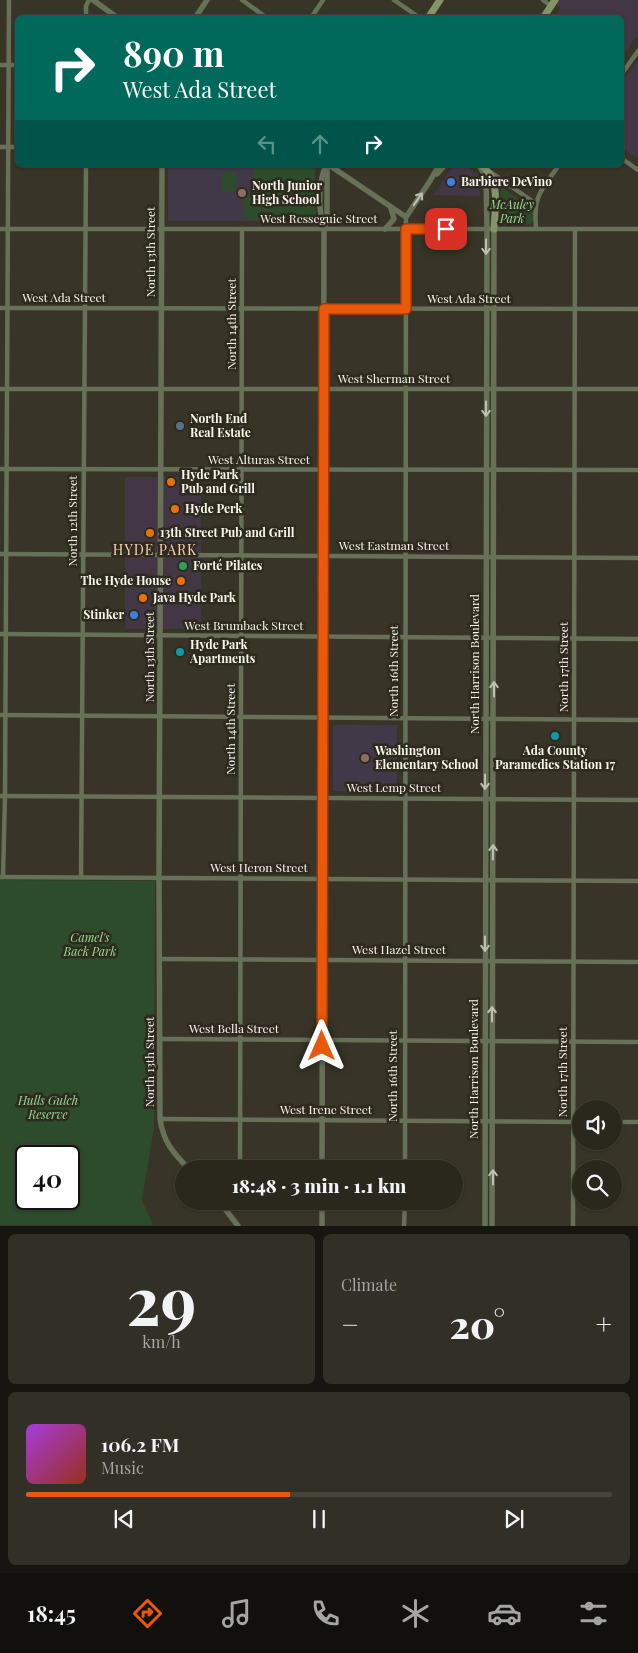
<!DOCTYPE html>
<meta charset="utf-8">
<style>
:root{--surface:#2a271d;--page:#322f26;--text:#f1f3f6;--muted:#a5a5a4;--line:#46443b;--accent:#ea580c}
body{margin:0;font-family:"Playfair Display",serif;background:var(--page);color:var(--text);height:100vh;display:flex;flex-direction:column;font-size:19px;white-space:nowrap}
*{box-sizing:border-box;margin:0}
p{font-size:16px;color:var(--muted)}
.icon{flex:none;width:28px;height:28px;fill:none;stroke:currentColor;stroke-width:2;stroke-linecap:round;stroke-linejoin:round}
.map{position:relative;height:1226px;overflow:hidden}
.sheet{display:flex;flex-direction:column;gap:8px;padding:8px;background:#171510;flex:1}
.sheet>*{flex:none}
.banner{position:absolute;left:15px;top:15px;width:609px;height:152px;border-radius:8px;box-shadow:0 1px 4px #0004,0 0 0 1px var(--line);background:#00695c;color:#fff;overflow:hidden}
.fabs{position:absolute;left:572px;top:1100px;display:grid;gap:10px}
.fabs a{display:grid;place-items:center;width:50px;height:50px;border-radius:50%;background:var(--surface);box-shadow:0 1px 4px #0004,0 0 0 1px var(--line);font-size:25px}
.speed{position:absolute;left:15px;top:1145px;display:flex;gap:10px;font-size:25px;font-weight:700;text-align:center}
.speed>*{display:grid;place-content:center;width:65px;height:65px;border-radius:50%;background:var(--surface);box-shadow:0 1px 4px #0004,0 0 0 1px var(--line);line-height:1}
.speed .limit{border:2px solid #111;border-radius:8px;background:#fff;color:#111}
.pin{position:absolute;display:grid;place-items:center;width:42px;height:42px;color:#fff;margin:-21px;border-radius:10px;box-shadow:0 2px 8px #0006}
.me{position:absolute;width:55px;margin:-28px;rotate:0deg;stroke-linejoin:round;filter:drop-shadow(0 0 4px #0008)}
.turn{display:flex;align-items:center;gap:18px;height:105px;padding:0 25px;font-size:22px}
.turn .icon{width:65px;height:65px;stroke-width:2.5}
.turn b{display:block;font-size:35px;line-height:42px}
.lanes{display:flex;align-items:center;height:48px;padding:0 25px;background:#0003;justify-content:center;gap:25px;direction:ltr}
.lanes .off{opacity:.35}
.big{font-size:38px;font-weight:800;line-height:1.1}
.sheet .widget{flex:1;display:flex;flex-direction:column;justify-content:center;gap:8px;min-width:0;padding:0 18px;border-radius:8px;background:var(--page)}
.sheet .dial{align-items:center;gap:0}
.dial b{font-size:65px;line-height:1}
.song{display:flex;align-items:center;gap:15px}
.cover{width:60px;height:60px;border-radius:8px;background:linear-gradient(135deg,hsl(280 70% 55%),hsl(10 70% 35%))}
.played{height:5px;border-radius:2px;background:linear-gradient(90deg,var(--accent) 45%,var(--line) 45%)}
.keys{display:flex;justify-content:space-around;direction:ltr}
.heat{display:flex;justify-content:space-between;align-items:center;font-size:28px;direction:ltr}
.sheet .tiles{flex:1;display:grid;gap:8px;grid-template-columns:1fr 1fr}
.widget:last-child{grid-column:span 2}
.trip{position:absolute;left:175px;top:1160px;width:288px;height:50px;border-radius:25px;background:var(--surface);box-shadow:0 1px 4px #0004,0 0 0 1px var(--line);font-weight:800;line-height:50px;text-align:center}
.menu{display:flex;height:80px;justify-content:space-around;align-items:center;background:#11100c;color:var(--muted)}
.menu .icon{width:35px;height:35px}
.menu .selected{color:var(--accent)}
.menu b{font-size:22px;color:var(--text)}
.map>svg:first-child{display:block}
.commercial{fill:#443745}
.education{fill:#413848}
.green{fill:#2c4c2c;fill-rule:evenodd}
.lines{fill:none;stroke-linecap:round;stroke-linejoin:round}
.minor{stroke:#677158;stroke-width:4.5}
.tertiary{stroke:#677158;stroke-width:5.5}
.secondary{stroke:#84936a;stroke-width:7}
.oneway{stroke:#bdc0b1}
.route-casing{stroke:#983908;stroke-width:12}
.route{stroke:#ea580c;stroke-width:9}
.shop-dot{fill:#3f7fe0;stroke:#2e2a1e;stroke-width:2}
.education-dot{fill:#8d6e63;stroke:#2e2a1e;stroke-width:2}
.service-dot{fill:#5c6f8a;stroke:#2e2a1e;stroke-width:2}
.food-dot{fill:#e8710a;stroke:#2e2a1e;stroke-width:2}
.leisure-dot{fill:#2e9e5b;stroke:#2e2a1e;stroke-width:2}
.culture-dot{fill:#0f9aa8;stroke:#2e2a1e;stroke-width:2}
.labels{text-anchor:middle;stroke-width:5;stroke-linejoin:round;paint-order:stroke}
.poi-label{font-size:12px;font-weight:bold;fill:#f7f5ed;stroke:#2e2a1e;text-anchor:start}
.park-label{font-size:12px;font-style:italic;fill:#95dc95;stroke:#2e2a1e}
.street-label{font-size:12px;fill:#f7f5ed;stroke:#2e2a1e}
.neighbourhood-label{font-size:14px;letter-spacing:1px;fill:#fbcfb6;stroke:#2e2a1e}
</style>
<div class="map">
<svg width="638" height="1226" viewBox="0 0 638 1226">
<rect width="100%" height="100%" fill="#383427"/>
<!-- commercial -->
<g class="commercial">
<path d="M 549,0 L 638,0 L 638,34 L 621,58 L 621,18 L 555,17 L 561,8 Z"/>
<path d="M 638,60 L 638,159 L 621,147 L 621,84 Z"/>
<path d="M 454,165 L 464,165 L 479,175 L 480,196 L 433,195 Z"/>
<rect x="125" y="477" width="76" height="152"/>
</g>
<!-- education -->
<g class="education">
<path d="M 168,165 L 315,165 L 316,221 L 168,221 Z"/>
<rect x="333" y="725" width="64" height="66"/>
</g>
<!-- green -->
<g class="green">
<path d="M 254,165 L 312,165 L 314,166 L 316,221 L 250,220 L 247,217 L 243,217 L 244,196 L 254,196 Z"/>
<rect x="222" y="173" width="14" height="18"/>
<path d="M 501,187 L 534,209 L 534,220 L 531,224 L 502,225 L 499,223 Z"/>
<path d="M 0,880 L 155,881 L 154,1128 L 142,1200 L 153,1225 L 0,1225 ZM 26,1156 L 69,1156 L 69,1199 L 26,1199 Z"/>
</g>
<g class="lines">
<!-- minor -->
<g class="minor">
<path d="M 242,0 L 267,18"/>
<path d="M 394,0 L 420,18"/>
<path d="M 543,0 L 551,6"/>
<path d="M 86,18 L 86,6 L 89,0"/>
<path d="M 311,18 L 323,0"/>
<path d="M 0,65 L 18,65"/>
<path d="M 621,75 L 638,51"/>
<path d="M 0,147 L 18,147"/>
<path d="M 621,158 L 638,170"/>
<path d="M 489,171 L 535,203"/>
<path d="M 0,229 L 638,229"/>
<path d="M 536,229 C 533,195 541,191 559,165"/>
<path d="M 0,308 L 638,309"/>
<path d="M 0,389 L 638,389"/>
<path d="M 0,469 L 638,470"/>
<path d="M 0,554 L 638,558"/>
<path d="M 0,634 L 638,639"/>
<path d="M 0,715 L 638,720"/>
<path d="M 0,796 L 638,800"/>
<path d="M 0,877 L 638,881"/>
<path d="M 3,877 L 5,796 L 9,0"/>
<path d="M 81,877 L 86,165"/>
<path d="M 159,959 L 638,962"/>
<path d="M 160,1039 L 638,1042"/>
<path d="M 160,1119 L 581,1122"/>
<path d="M 614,1122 L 638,1122"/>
<path d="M 240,1169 L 242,229"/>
<path d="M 405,1169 L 406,217"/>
<path d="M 404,1226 L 405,1201"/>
<path d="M 573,1226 L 575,229"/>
</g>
<!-- tertiary -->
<g class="tertiary">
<path d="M 93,0 L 118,18"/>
<path d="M 195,18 L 207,0"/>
<path d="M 162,165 L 159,878 L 160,1119 C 163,1141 173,1153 189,1169"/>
<path d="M 329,165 L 406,217 L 430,181 L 439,165"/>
<path d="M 480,167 L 486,177 L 487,229 L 485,1226"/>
<path d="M 437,174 L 445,165"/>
<path d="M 324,229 L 327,220 L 327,167"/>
<path d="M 385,229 L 394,219 L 391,208"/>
<path d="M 322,1169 L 324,229 C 318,210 318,183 326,165"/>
<path d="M 219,1201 L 238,1226"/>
<path d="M 322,1201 L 322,1226"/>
<path d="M 492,1226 L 494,229"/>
</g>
<!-- secondary -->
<g class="secondary">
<path d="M 428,18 L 440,0"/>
<path d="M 543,18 L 555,0"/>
<path d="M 481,165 C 501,179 495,207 494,229"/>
</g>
</g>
<!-- one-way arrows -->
<defs><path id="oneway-shaft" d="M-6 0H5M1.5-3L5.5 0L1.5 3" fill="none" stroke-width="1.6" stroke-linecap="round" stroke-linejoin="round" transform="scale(1.25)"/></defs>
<g class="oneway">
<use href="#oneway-shaft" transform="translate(418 199) rotate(-55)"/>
<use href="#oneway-shaft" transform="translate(486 247) rotate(90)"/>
<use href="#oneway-shaft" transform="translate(486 409) rotate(90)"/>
<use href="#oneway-shaft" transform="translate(494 689) rotate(-90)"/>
<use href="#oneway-shaft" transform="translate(485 782) rotate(90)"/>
<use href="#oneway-shaft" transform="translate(493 852) rotate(-89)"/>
<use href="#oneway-shaft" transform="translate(485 944) rotate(90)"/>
<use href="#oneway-shaft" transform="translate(492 1014) rotate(-90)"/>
<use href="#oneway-shaft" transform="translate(493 1177) rotate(-90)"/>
</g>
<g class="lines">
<defs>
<path id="route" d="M 322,1046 L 324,309 L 406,309 L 406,229 L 446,229"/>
</defs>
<!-- route casing -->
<use href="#route" class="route-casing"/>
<!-- route -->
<use href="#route" class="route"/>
</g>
<!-- markers -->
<g class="shop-dot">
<circle cx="451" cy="182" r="5"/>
<circle cx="134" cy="615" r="5"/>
</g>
<g class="education-dot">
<circle cx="242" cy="193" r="5"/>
<circle cx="365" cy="758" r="5"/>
</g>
<circle class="service-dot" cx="180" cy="426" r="5"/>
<g class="food-dot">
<circle cx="171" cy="482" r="5"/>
<circle cx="175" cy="509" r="5"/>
<circle cx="150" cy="533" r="5"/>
<circle cx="181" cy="581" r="5"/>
<circle cx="143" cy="598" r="5"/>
</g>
<circle class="leisure-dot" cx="183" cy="566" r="5"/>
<g class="culture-dot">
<circle cx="180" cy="652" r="5"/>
<circle cx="555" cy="736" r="5"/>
</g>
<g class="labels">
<!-- poi labels -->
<g class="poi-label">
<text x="461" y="186">Barbiere DeVino</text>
<text x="252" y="190">North Junior<tspan x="252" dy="14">High School</tspan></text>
<text x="190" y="423">North End<tspan x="190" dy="14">Real Estate</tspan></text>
<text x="181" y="479">Hyde Park<tspan x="181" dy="14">Pub and Grill</tspan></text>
<text x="185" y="513">Hyde Perk</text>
<text x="160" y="537">13th Street Pub and Grill</text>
<text x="193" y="570">Forté Pilates</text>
<text x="171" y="585" text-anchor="end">The Hyde House</text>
<text x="153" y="602">Java Hyde Park</text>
<text x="124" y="619" text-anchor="end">Stinker</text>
<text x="190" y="649">Hyde Park<tspan x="190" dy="14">Apartments</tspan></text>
<text x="375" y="755">Washington<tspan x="375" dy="14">Elementary School</tspan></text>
<text x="555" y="755" text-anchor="middle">Ada County<tspan x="555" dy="14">Paramedics Station 17</tspan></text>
</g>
<!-- park labels -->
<g class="park-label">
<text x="512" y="209">McAuley<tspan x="512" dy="14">Park</tspan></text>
<text x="90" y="942">Camel's<tspan x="90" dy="14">Back Park</tspan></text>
<text x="48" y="1105">Hulls Gulch<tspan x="48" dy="14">Reserve</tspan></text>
</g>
<!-- street labels -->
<g class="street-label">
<text x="319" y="223">West Resseguie Street</text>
<text transform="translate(151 252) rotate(-90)" y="4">North 13th Street</text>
<text x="64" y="302">West Ada Street</text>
<text x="469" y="303">West Ada Street</text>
<text transform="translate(232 324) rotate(-90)" y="4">North 14th Street</text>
<text x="394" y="383">West Sherman Street</text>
<text x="259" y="464">West Alturas Street</text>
<text transform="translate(73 521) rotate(-90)" y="4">North 12th Street</text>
<text x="394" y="550">West Eastman Street</text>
<text x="244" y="630">West Brumback Street</text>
<text transform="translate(150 657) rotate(-90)" y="4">North 13th Street</text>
<text transform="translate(475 664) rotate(-90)" y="4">North Harrison Boulevard</text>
<text transform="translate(564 667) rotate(-90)" y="4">North 17th Street</text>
<text transform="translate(394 671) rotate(-90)" y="4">North 16th Street</text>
<text transform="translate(231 729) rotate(-90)" y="4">North 14th Street</text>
<text x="394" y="792">West Lemp Street</text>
<text x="259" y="872">West Heron Street</text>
<text x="399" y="954">West Hazel Street</text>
<text x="234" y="1033">West Bella Street</text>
<text transform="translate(150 1062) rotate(-90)" y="4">North 13th Street</text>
<text transform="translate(474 1069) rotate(-90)" y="4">North Harrison Boulevard</text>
<text transform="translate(563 1072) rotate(-90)" y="4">North 17th Street</text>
<text transform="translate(393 1076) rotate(-90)" y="4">North 16th Street</text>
<text x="326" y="1114">West Irene Street</text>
</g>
<!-- neighbourhood labels -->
<g class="neighbourhood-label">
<text x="155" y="555">HYDE PARK</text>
</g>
</g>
</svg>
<div class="fabs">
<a><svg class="icon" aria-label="sound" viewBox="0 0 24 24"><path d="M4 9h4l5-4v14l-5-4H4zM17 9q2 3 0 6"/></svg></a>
<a><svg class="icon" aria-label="search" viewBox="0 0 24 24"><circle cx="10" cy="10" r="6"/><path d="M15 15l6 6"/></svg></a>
</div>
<div class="speed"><div class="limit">40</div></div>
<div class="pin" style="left:446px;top:229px;background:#d93025"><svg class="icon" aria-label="arrive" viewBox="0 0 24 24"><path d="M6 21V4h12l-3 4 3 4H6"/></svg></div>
<svg class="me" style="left:322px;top:1046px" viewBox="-20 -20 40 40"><path d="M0-17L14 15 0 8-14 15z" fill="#ea580c" stroke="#fff" stroke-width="4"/></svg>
<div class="trip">18:48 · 3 min · 1.1 km</div>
<div class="banner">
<div class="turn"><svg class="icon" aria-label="right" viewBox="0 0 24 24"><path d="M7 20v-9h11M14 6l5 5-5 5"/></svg><div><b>890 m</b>West Ada Street</div></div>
<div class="lanes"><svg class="icon off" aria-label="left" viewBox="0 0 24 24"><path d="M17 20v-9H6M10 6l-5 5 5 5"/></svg><svg class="icon off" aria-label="ahead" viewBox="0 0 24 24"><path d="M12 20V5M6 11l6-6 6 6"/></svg><svg class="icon" aria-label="right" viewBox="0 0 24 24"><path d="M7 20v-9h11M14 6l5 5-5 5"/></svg></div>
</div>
</div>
<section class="sheet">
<div class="tiles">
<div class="widget dial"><b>29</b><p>km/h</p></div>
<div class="widget"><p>Climate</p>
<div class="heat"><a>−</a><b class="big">20°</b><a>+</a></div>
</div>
<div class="widget">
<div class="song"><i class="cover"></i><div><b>106.2 FM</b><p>Music</p></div></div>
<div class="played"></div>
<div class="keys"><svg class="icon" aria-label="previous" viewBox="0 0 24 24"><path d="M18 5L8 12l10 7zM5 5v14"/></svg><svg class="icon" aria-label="pause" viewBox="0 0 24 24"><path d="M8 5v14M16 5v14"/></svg><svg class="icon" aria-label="next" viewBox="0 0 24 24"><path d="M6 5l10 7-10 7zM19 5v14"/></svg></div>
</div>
</div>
</section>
<nav class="menu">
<b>18:45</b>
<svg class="icon selected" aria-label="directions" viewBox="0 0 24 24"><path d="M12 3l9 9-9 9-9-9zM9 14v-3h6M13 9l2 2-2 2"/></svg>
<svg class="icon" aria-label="music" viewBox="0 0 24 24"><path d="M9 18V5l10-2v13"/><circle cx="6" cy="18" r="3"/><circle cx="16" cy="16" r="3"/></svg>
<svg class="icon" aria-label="phone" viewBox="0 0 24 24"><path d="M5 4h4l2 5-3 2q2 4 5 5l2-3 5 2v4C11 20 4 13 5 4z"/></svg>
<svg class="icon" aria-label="climate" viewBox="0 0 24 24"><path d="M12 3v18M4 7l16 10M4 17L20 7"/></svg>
<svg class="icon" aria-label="car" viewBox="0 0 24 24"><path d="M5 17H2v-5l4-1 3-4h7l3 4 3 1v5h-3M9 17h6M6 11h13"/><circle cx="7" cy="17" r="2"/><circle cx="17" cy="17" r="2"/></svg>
<svg class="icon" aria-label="filters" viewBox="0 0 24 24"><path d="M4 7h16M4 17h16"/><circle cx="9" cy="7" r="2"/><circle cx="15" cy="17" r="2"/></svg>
</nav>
